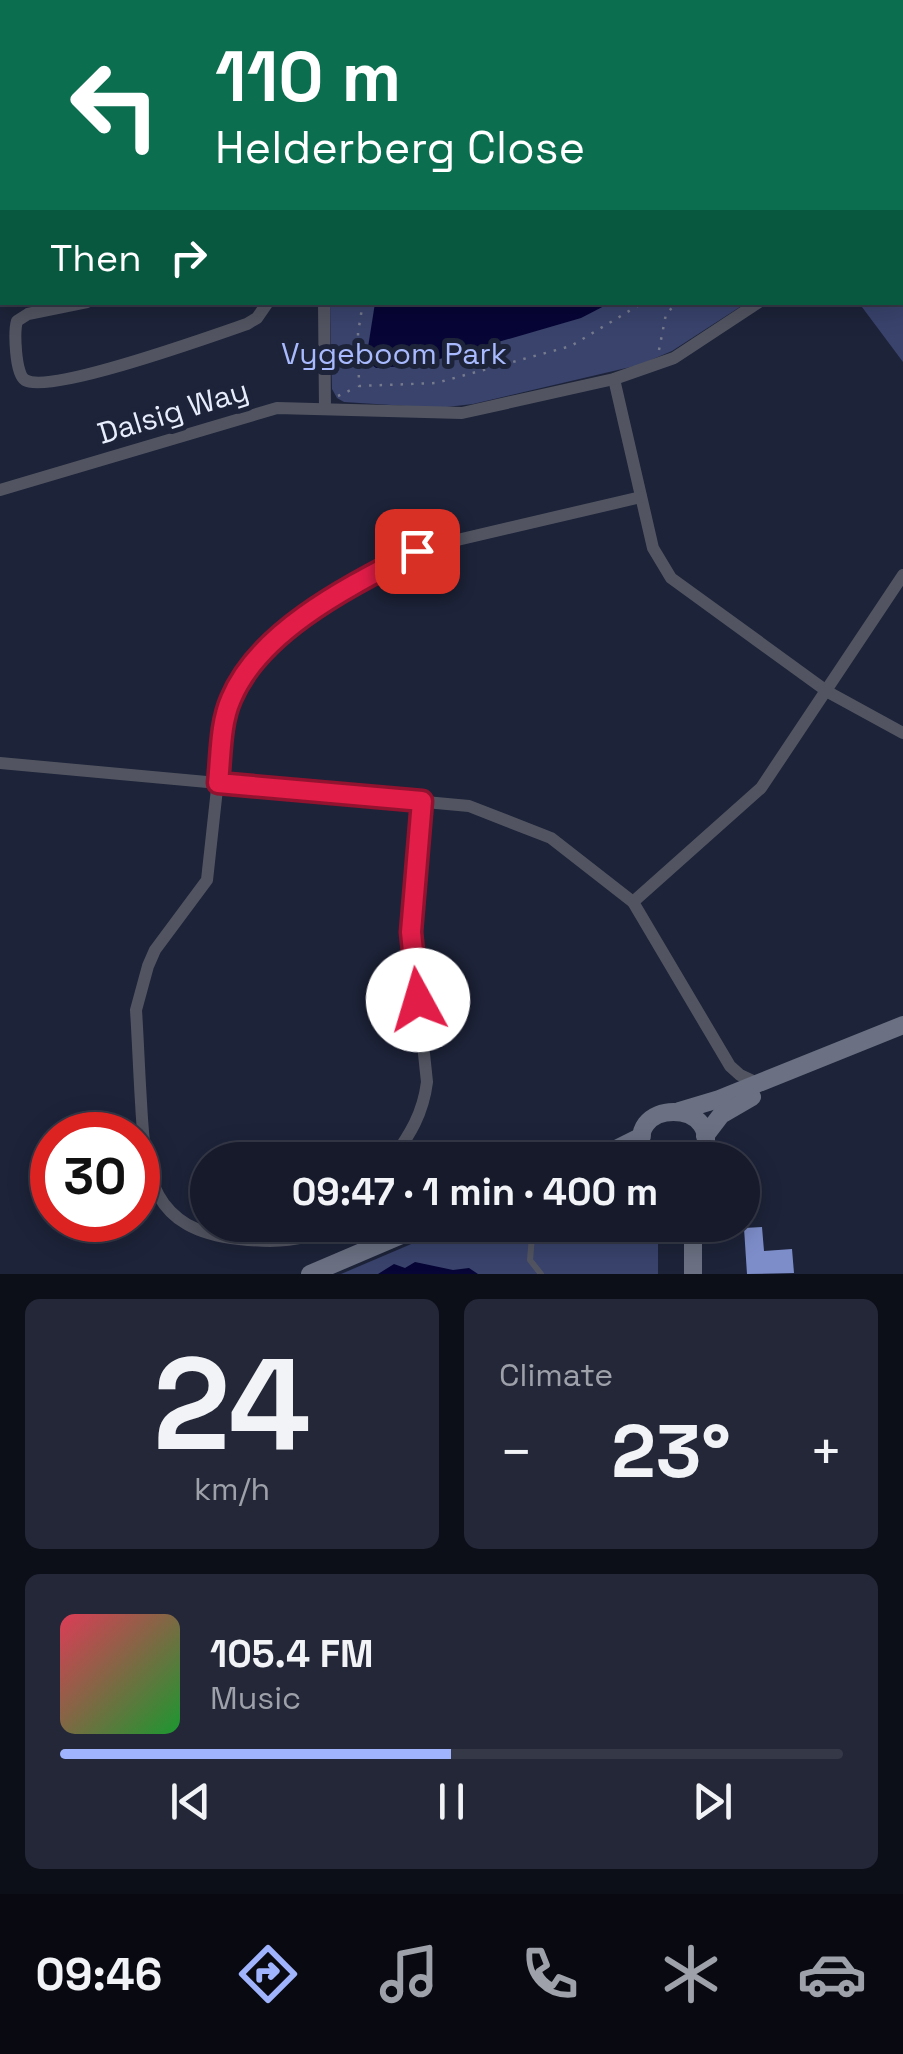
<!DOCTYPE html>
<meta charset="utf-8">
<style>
:root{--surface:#161a2b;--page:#232737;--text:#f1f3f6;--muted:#9ea1a9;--line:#353847;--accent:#a0b3fd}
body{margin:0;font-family:"Space Grotesk",sans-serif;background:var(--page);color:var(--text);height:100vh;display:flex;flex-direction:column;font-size:38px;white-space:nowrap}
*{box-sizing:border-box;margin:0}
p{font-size:32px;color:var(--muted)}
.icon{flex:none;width:55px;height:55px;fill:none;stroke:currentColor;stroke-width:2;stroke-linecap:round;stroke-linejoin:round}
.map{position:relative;height:1274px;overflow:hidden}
.side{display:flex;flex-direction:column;gap:25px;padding:25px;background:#0c0e18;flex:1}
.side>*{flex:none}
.guide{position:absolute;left:0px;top:0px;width:905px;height:305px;box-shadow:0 5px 25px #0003,0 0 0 2px var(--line);background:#0b6e4f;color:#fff;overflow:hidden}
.speed{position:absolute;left:30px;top:1112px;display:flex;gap:20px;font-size:50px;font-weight:700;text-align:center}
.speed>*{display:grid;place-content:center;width:130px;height:130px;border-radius:50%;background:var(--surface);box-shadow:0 5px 25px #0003,0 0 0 2px var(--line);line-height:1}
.speed .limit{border:15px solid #d22;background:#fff;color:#111}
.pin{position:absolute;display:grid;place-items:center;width:85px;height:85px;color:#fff;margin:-42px;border-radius:20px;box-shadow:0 5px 15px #0006}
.me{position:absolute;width:110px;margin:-55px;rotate:354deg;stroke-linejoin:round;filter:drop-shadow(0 0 8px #0008)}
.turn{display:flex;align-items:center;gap:35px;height:210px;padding:0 50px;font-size:45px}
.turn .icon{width:130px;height:130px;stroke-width:2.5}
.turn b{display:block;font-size:70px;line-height:85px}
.then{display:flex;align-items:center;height:95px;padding:0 50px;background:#0003;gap:20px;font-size:38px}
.big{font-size:75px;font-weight:600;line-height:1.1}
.side .widget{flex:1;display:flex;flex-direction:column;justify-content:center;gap:15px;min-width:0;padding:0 35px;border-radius:15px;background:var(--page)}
.side .dial{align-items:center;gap:0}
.dial b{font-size:130px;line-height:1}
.song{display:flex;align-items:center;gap:30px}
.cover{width:120px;height:120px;border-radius:15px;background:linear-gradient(135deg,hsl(350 70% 55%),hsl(130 70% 35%))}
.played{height:10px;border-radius:5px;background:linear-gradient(90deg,var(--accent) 50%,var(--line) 50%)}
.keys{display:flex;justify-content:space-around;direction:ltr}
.heat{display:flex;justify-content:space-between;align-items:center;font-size:55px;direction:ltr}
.side .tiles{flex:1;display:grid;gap:25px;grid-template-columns:1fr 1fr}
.widget:last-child{grid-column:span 2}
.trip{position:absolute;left:190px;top:1142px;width:570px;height:100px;border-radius:50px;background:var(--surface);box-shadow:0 5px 25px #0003,0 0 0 2px var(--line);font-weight:600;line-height:100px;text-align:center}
.tab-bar{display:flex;height:160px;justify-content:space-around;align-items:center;background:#090a11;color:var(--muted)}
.tab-bar .icon{width:70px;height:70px}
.tab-bar .active{color:var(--accent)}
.tab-bar b{font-size:45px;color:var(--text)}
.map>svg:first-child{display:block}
.green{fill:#39436c}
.water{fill:#060536}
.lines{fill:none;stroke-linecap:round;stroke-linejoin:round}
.stream{stroke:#060536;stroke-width:4}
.building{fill:#7d8dc9}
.path{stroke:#757a8d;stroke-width:2.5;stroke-dasharray:2.5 8;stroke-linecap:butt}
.lane{stroke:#525561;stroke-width:6}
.street{stroke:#525561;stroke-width:12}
.secondary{stroke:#6b7183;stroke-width:18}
.route-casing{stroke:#92132f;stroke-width:25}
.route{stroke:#e11d48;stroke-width:18}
.labels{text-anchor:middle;stroke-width:10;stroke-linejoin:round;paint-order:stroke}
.park-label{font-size:30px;fill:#a8bafd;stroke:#1d2339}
.street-label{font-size:30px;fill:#e8edfc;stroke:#1d2339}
</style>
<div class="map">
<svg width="903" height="1274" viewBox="0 0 903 1274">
<rect width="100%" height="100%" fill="#1d2339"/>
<!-- green -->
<g class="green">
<path d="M 0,47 L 2,48 L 0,223 Z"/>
<path d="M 903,231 L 903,362 L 859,303 L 902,302 Z"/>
<path d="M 330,303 L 746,303 L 672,351 L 639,365 L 473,404 L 438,408 L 344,402 L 337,398 L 332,389 Z"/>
<path d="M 481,1225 L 658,1225 L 658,1274 L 341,1274 L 423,1239 L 436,1244 Z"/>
</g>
<!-- water -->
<g class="water">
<path d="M 375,303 L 376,302 L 610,303 L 581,318 L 419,365 L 376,368 L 366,360 Z"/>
<path d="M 415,1262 L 453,1270 L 469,1268 L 478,1274 L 378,1274 L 394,1264 L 405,1268 Z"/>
</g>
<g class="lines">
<!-- stream -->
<path class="stream" d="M 0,89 L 2,90"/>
</g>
<!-- building -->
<path class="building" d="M 762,1227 L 764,1251 L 792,1249 L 794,1273 L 747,1274 L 744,1228 Z"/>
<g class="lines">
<!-- path -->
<g class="path">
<path d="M 0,55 L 2,56"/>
<path d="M 363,302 L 358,333 L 359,386 L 436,383 L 571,346 L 644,302"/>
<path d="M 659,350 L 666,314 L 678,302"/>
<path d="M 338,396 L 357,387"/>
</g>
<!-- lane -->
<path class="lane" d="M 533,1225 L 530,1260 L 541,1274"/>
<!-- street -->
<g class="street">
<path d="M 396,0 L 396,2"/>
<path d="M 196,2 L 204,0"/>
<path d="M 0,39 L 2,40"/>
<path d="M 902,223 L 903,223"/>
<path d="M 87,302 L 28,314 L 17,321 C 14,331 15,374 25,380 C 49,395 215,335 247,324 L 257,318 L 268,302"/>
<path d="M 324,302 L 325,409"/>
<path d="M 614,379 L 653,548 L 671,578 L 828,692 L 903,733"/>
<path d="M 0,490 L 277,408 L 462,413 L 614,379 L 674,358 L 759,302"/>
<path d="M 0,763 L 469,806 L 551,838 L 633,902 L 730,1066 L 740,1075 L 757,1083"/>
<path d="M 633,902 L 761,788 L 903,575"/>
<path d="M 392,1160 C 410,1134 423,1114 427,1082 L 411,931 L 422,801"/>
<path d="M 336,1225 C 303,1242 275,1243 239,1239 C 151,1230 145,1177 141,1102 C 139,1071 138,1041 136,1010 L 148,966 L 155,950 L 207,880 L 225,716 L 242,680 L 289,627 L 374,573 L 436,545 L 641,497"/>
</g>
<!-- secondary -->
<g class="secondary">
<path d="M 733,2 L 742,0"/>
<path d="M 0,231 L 2,231"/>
<path d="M 679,1111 L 719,1099 L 903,1025"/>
<path d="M 705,1136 L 721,1115 L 752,1097"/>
<path d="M 576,1160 L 612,1151 L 642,1136"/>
<path d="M 647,1160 C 614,1096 733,1096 700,1160"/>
<path d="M 310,1274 L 425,1225"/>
<path d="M 693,1274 L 693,1225"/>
</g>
</g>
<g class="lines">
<defs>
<path id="route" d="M 417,551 C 354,584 260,629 231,699 C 220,724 221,755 218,783 L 422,801 L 411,932 L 418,1000"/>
</defs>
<!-- route casing -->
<use href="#route" class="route-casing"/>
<!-- route -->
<use href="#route" class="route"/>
</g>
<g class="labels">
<!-- park labels -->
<g class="park-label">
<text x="394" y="364">Vygeboom Park</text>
</g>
<!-- street labels -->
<g class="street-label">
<text transform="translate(173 412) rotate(-17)" y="10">Dalsig Way</text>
</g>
</g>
</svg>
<div class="speed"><div class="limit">30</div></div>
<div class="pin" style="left:417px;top:551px;background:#d93025"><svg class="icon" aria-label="arrive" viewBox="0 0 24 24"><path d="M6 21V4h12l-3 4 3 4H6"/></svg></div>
<svg class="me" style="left:418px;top:1000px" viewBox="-20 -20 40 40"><circle r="19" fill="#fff"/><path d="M0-13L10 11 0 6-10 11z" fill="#e11d48"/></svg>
<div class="trip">09:47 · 1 min · 400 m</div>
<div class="guide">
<div class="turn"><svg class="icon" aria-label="left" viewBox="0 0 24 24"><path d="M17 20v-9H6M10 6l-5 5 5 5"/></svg><div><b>110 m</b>Helderberg Close</div></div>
<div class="then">Then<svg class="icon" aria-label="right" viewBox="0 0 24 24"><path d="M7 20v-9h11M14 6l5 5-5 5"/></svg></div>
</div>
</div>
<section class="side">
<div class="tiles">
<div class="widget dial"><b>24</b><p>km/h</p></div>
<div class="widget"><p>Climate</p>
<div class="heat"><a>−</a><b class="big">23°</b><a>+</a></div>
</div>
<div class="widget">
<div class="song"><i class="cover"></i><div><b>105.4 FM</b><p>Music</p></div></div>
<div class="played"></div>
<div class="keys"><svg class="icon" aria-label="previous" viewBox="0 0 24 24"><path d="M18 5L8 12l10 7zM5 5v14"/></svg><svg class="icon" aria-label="pause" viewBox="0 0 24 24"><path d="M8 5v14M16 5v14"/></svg><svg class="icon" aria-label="next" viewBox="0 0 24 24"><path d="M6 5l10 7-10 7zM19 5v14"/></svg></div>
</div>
</div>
</section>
<nav class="tab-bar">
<b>09:46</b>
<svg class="icon active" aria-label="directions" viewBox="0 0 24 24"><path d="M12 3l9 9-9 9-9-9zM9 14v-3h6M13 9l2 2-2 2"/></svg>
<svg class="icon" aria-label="music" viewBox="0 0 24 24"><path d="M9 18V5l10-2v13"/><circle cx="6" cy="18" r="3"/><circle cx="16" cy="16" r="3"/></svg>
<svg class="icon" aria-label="phone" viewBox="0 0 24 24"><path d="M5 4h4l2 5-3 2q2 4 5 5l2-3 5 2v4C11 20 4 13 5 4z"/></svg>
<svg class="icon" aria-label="climate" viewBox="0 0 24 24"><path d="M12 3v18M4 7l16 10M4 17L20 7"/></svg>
<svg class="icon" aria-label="car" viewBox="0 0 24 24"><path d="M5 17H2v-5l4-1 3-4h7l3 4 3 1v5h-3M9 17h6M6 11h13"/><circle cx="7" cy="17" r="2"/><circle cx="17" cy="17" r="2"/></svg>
</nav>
